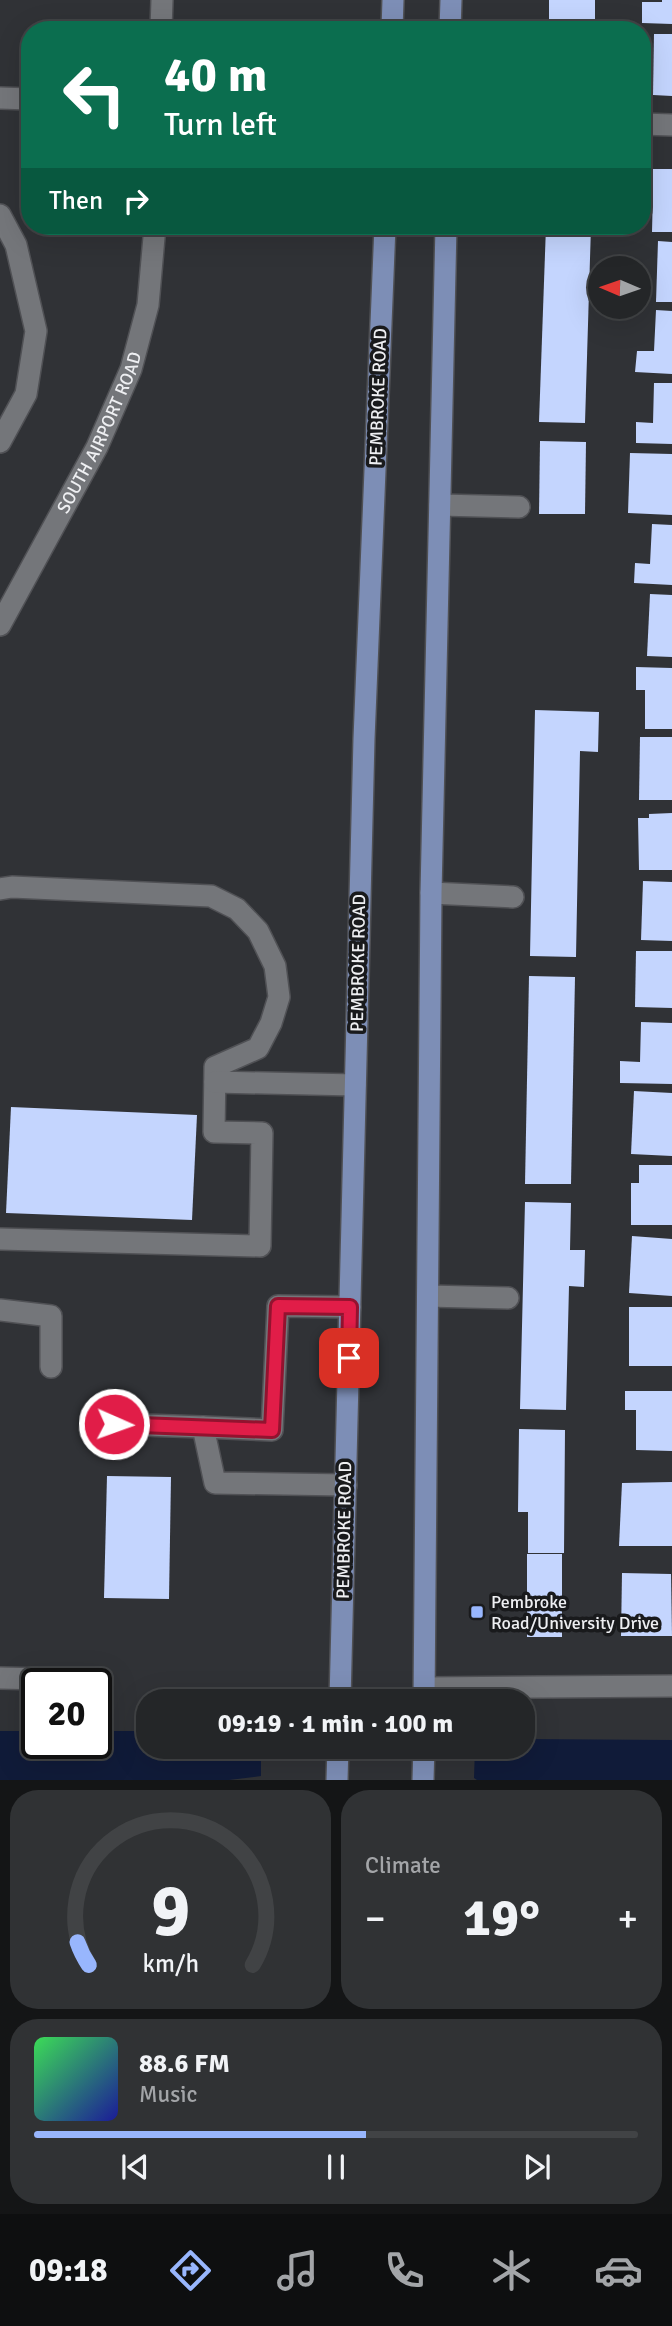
<!DOCTYPE html>
<meta charset="utf-8">
<style>
:root{--surface:#242628;--page:#303234;--text:#f1f3f6;--muted:#a3a5a8;--line:#414345;--accent:#98b6fd}
body{margin:0;font-family:Signika,sans-serif;background:var(--page);color:var(--text);height:100vh;display:flex;flex-direction:column;font-size:26px;white-space:nowrap}
*{box-sizing:border-box;margin:0}
p{font-size:23px;color:var(--muted)}
.icon{flex:none;width:38px;height:38px;fill:none;stroke:currentColor;stroke-width:2;stroke-linecap:round;stroke-linejoin:round}
.map{position:relative;height:1780px;overflow:hidden}
.drawer{display:flex;flex-direction:column;gap:10px;padding:10px;background:#141516;flex:1}
.drawer>*{flex:none}
.banner{position:absolute;left:21px;top:21px;width:630px;height:214px;border-radius:28px;box-shadow:0 7px 28px #0002,0 0 0 2px var(--line);background:#0b6e4f;color:#fff;overflow:hidden}
.needle{width:46px;rotate:272deg}
.tools{position:absolute;left:588px;top:256px;display:grid;gap:14px}
.tools a{display:grid;place-items:center;width:63px;height:63px;border-radius:50%;background:var(--surface);box-shadow:0 7px 28px #0002,0 0 0 2px var(--line);font-size:35px}
.speed{position:absolute;left:21px;top:1668px;display:flex;gap:14px;font-size:35px;font-weight:700;text-align:center}
.speed>*{display:grid;place-content:center;width:91px;height:91px;border-radius:50%;background:var(--surface);box-shadow:0 7px 28px #0002,0 0 0 2px var(--line);line-height:1}
.speed .limit{border:4px solid #111;border-radius:10px;background:#fff;color:#111}
.pin{position:absolute;display:grid;place-items:center;width:60px;height:60px;color:#fff;margin:-30px;border-radius:14px;box-shadow:0 4px 10px #0006}
.me{position:absolute;width:77px;margin:-38px;rotate:92deg;stroke-linejoin:round;filter:drop-shadow(0 0 5px #0008)}
.turn{display:flex;align-items:center;gap:24px;height:147px;padding:0 28px;font-size:32px}
.turn .icon{width:91px;height:91px;stroke-width:2.5}
.turn b{display:block;font-size:49px;line-height:60px}
.then{display:flex;align-items:center;height:66px;padding:0 28px;background:#0003;gap:14px;font-size:26px}
.big{font-size:52px;font-weight:800;line-height:1.1}
.drawer .tile{flex:1;display:flex;flex-direction:column;justify-content:center;gap:10px;min-width:0;padding:0 24px;border-radius:28px;background:var(--page)}
.drawer .dial{align-items:center;gap:0}
.dial svg{height:182px;overflow:visible;fill:none;stroke:var(--line);stroke-width:7;stroke-linecap:round;text-anchor:middle}
.dial text{fill:var(--text);stroke:none}
.song{display:flex;align-items:center;gap:21px}
.cover{width:84px;height:84px;border-radius:10px;background:linear-gradient(135deg,hsl(130 70% 55%),hsl(240 70% 35%))}
.played{height:7px;border-radius:4px;background:linear-gradient(90deg,var(--accent) 55%,var(--line) 55%)}
.keys{display:flex;justify-content:space-around;direction:ltr}
.heat{display:flex;justify-content:space-between;align-items:center;font-size:38px;direction:ltr}
.drawer .tiles{flex:1;display:grid;gap:10px;grid-template-columns:1fr 1fr}
.tile:last-child{grid-column:span 2}
.trip{position:absolute;left:136px;top:1689px;width:399px;height:70px;border-radius:28px;background:var(--surface);box-shadow:0 7px 28px #0002,0 0 0 2px var(--line);font-weight:800;line-height:70px;text-align:center}
.tab-bar{display:flex;height:112px;justify-content:space-around;align-items:center;background:#0e0f10;color:var(--muted)}
.tab-bar .icon{width:49px;height:49px}
.tab-bar .on{color:var(--accent)}
.tab-bar b{font-size:32px;color:var(--text)}
.map>svg:first-child{display:block}
.water{fill:#101b39}
.building{fill:#c4d5fe}
.lines{fill:none;stroke-linecap:round;stroke-linejoin:round}
.minor-casing{stroke:#505155;stroke-width:24}
.major-casing{stroke:#505155;stroke-width:24}
.minor{stroke:#74767a;stroke-width:21}
.major{stroke:#7d8eb6;stroke-width:21}
.route-casing{stroke:#92132f;stroke-width:18}
.route{stroke:#e11d48;stroke-width:12}
.poi-dot{fill:#98b6fd;stroke:#191a1c;stroke-width:2.5}
.labels{text-anchor:middle;stroke-width:7;stroke-linejoin:round;paint-order:stroke}
.street-label{font-size:18px;fill:#eeeff2;stroke:#191a1c}
.poi-label{font-size:18px;fill:#eeeff2;stroke:#191a1c;text-anchor:start}
</style>
<div class="map">
<svg width="672" height="1780" viewBox="0 0 672 1780">
<rect width="100%" height="100%" fill="#303236"/>
<!-- water -->
<g class="water">
<path d="M 0,1731 L 37,1731 L 37,1743 L 96,1743 L 96,1731 L 149,1731 L 149,1746 L 261,1747 L 261,1776 L 229,1780 L 0,1780 Z"/>
<path d="M 523,1739 L 672,1740 L 672,1780 L 477,1780 L 474,1778 L 475,1747 L 523,1746 Z"/>
</g>
<!-- building -->
<g class="building">
<rect x="549" y="0" width="46" height="30"/>
<path d="M 662,0 L 672,0 L 672,24 L 642,23 L 642,2 L 662,2 Z"/>
<path d="M 654,34 L 672,34 L 672,96 L 653,95 Z"/>
<path d="M 642,169 L 672,169 L 672,232 L 652,232 L 653,190 L 642,190 Z"/>
<path d="M 546,226 L 591,226 L 585,423 L 539,422 Z"/>
<path d="M 658,241 L 672,242 L 672,302 L 656,302 Z"/>
<path d="M 656,310 L 672,311 L 672,374 L 635,372 L 637,351 L 654,351 Z"/>
<path d="M 654,383 L 672,383 L 672,444 L 636,443 L 636,422 L 653,423 Z"/>
<path d="M 540,441 L 586,442 L 585,514 L 539,514 Z"/>
<path d="M 630,453 L 672,454 L 672,515 L 628,513 Z"/>
<path d="M 652,524 L 672,525 L 672,585 L 634,583 L 635,563 L 650,564 Z"/>
<path d="M 650,594 L 672,595 L 672,657 L 647,656 Z"/>
<path d="M 636,667 L 672,668 L 672,729 L 645,729 L 645,690 L 636,690 Z"/>
<path d="M 535,710 L 599,712 L 598,752 L 580,751 L 576,957 L 530,956 Z"/>
<path d="M 640,737 L 672,737 L 672,800 L 639,800 Z"/>
<path d="M 672,813 L 672,870 L 639,870 L 638,818 L 649,818 L 649,814 Z"/>
<path d="M 643,881 L 672,882 L 672,941 L 641,940 Z"/>
<path d="M 636,951 L 672,951 L 672,1008 L 635,1007 Z"/>
<path d="M 529,976 L 575,977 L 571,1184 L 525,1184 Z"/>
<path d="M 641,1022 L 672,1023 L 672,1084 L 620,1083 L 620,1061 L 640,1062 Z"/>
<path d="M 634,1091 L 672,1093 L 672,1156 L 631,1154 Z"/>
<path d="M 11,1107 L 197,1115 L 192,1220 L 6,1213 Z"/>
<path d="M 639,1165 L 672,1165 L 672,1225 L 631,1225 L 631,1183 L 639,1183 Z"/>
<path d="M 525,1202 L 571,1203 L 570,1250 L 585,1250 L 584,1287 L 569,1286 L 566,1410 L 520,1409 Z"/>
<path d="M 632,1236 L 672,1239 L 672,1296 L 629,1293 Z"/>
<rect x="629" y="1307" width="43" height="59"/>
<path d="M 625,1391 L 672,1391 L 672,1451 L 636,1450 L 636,1410 L 625,1410 Z"/>
<path d="M 519,1429 L 565,1430 L 564,1553 L 528,1553 L 528,1512 L 518,1512 Z"/>
<path d="M 107,1476 L 171,1477 L 169,1599 L 104,1598 Z"/>
<path d="M 672,1482 L 672,1546 L 619,1546 L 622,1483 Z"/>
<rect x="527" y="1554" width="35" height="83"/>
<path d="M 622,1573 L 671,1574 L 672,1636 L 621,1636 Z"/>
</g>
<g class="lines">
<defs>
<g id="minor">
<path d="M 161,30 L 162,0"/>
<path d="M 0,98 L 30,99"/>
<path d="M 642,124 L 672,125"/>
<path d="M 0,215 L 16,245 L 36,331 L 26,394 L 0,442"/>
<path d="M 440,505 L 519,507"/>
<path id="s1" d="M 0,625 L 97,447 L 131,369 L 148,305 L 155,226"/>
<path d="M 0,889 L 12,887 L 211,896 L 237,909 L 258,931 L 275,966 L 279,997 L 271,1023 L 258,1048 L 215,1067 L 214,1132 L 262,1133 L 260,1246 L 0,1239"/>
<path d="M 431,893 L 513,897"/>
<path d="M 215,1082 L 355,1085"/>
<path d="M 428,1296 L 508,1298"/>
<path d="M 0,1310 L 51,1316 L 51,1367"/>
<path d="M 114,1424 L 203,1427 L 215,1483 L 346,1485"/>
<path d="M 203,1427 L 272,1430 L 278,1306 L 350,1307"/>
<path d="M 0,1678 L 43,1679"/>
<path d="M 425,1688 L 672,1686"/>
</g>
<g id="major">
<path d="M 392,30 L 393,0"/>
<path d="M 450,30 L 451,0"/>
<path d="M 340,1701 L 364,739 L 385,226"/>
<path d="M 424,1701 L 431,893 L 446,226"/>
<path d="M 337,1780 L 338,1746"/>
<path d="M 423,1780 L 424,1746"/>
</g>
</defs>
<!-- minor casing -->
<use href="#minor" class="minor-casing"/>
<!-- major casing -->
<use href="#major" class="major-casing"/>
<!-- minor -->
<use href="#minor" class="minor"/>
<!-- major -->
<use href="#major" class="major"/>
</g>
<g class="lines">
<defs>
<path id="route" d="M 114,1424 L 272,1430 L 278,1306 L 350,1307 L 349,1358"/>
</defs>
<!-- route casing -->
<use href="#route" class="route-casing"/>
<!-- route -->
<use href="#route" class="route"/>
</g>
<!-- markers -->
<rect class="poi-dot" x="470" y="1605" width="14" height="14" rx="3.5"/>
<g class="labels">
<!-- street labels -->
<g class="street-label">
<text transform="translate(378 397) rotate(-88)" y="6">PEMBROKE ROAD</text>
<text dy="6" stroke="none"><textPath href="#s1" startOffset="217">SOUTH AIRPORT ROAD</textPath></text>
<text transform="translate(358 963) rotate(-89)" y="6">PEMBROKE ROAD</text>
<text transform="translate(344 1530) rotate(-89)" y="6">PEMBROKE ROAD</text>
</g>
<!-- poi labels -->
<g class="poi-label">
<text x="491" y="1608">Pembroke<tspan x="491" dy="21">Road/University Drive</tspan></text>
</g>
</g>
</svg>
<div class="tools">
<a><svg class="needle" viewBox="-14 -14 28 28"><path d="M0-13l5 13h-10z" fill="#e53935"/><path d="M0 13l5-13h-10z" fill="#a3a5a8"/></svg></a>
</div>
<div class="speed"><div class="limit">20</div></div>
<div class="pin" style="left:349px;top:1358px;background:#d93025"><svg class="icon" aria-label="arrive" viewBox="0 0 24 24"><path d="M6 21V4h12l-3 4 3 4H6"/></svg></div>
<svg class="me" style="left:114px;top:1424px" viewBox="-20 -20 40 40"><circle r="17" fill="#e11d48" stroke="#fff" stroke-width="3"/><path d="M0-11L8 9 0 5-8 9z" fill="#fff"/></svg>
<div class="trip">09:19 · 1 min · 100 m</div>
<div class="banner">
<div class="turn"><svg class="icon" aria-label="left" viewBox="0 0 24 24"><path d="M17 20v-9H6M10 6l-5 5 5 5"/></svg><div><b>40 m</b>Turn left</div></div>
<div class="then">Then<svg class="icon" aria-label="right" viewBox="0 0 24 24"><path d="M7 20v-9h11M14 6l5 5-5 5"/></svg></div>
</div>
</div>
<section class="drawer">
<div class="tiles">
<div class="tile dial"><svg viewBox="0 0 100 80">
<path d="M14 69A42 42 0 1 1 86 69"/>
<path d="M14 69A42 42 0 0 1 9 59" stroke="#98b6fd"/>
<text x="50" y="56" font-size="32" font-weight="700">9</text>
<text x="50" y="72" font-size="11">km/h</text>
</svg></div>
<div class="tile"><p>Climate</p>
<div class="heat"><a>−</a><b class="big">19°</b><a>+</a></div>
</div>
<div class="tile">
<div class="song"><i class="cover"></i><div><b>88.6 FM</b><p>Music</p></div></div>
<div class="played"></div>
<div class="keys"><svg class="icon" aria-label="previous" viewBox="0 0 24 24"><path d="M18 5L8 12l10 7zM5 5v14"/></svg><svg class="icon" aria-label="pause" viewBox="0 0 24 24"><path d="M8 5v14M16 5v14"/></svg><svg class="icon" aria-label="next" viewBox="0 0 24 24"><path d="M6 5l10 7-10 7zM19 5v14"/></svg></div>
</div>
</div>
</section>
<nav class="tab-bar">
<b>09:18</b>
<svg class="icon on" aria-label="directions" viewBox="0 0 24 24"><path d="M12 3l9 9-9 9-9-9zM9 14v-3h6M13 9l2 2-2 2"/></svg>
<svg class="icon" aria-label="music" viewBox="0 0 24 24"><path d="M9 18V5l10-2v13"/><circle cx="6" cy="18" r="3"/><circle cx="16" cy="16" r="3"/></svg>
<svg class="icon" aria-label="phone" viewBox="0 0 24 24"><path d="M5 4h4l2 5-3 2q2 4 5 5l2-3 5 2v4C11 20 4 13 5 4z"/></svg>
<svg class="icon" aria-label="climate" viewBox="0 0 24 24"><path d="M12 3v18M4 7l16 10M4 17L20 7"/></svg>
<svg class="icon" aria-label="car" viewBox="0 0 24 24"><path d="M5 17H2v-5l4-1 3-4h7l3 4 3 1v5h-3M9 17h6M6 11h13"/><circle cx="7" cy="17" r="2"/><circle cx="17" cy="17" r="2"/></svg>
</nav>
